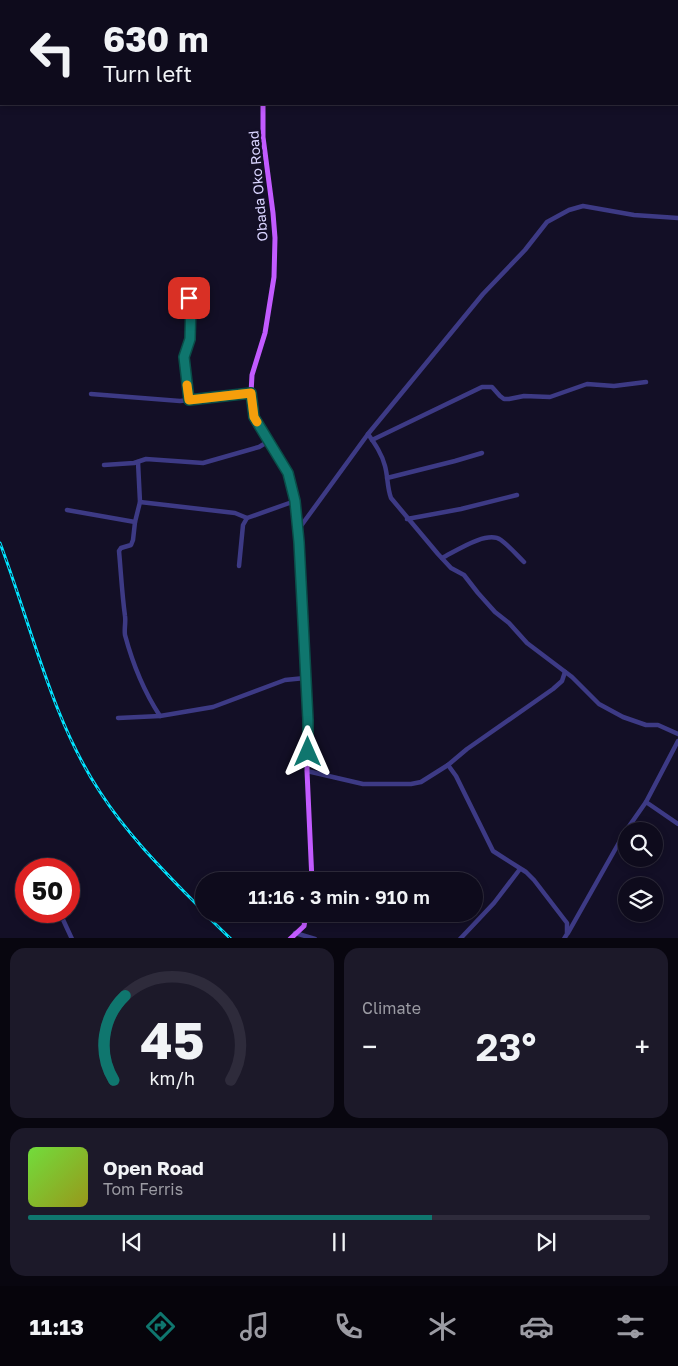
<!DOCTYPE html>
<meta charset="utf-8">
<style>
:root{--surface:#0e0b1c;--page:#1c1929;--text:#f1f3f6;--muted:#9b9ba3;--line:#2e2b3b;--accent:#0f766e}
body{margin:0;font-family:"Golos Text",sans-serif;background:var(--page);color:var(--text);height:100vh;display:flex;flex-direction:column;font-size:19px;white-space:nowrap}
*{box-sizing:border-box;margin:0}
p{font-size:16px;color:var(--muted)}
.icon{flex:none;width:28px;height:28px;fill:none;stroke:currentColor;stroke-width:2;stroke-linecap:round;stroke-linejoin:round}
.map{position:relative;height:938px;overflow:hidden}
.side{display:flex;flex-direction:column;gap:10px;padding:10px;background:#08060f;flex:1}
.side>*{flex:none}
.hud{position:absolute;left:0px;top:0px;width:679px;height:105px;box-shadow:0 2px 8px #0003,0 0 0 1px var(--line);background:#0e0b1c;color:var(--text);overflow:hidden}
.controls{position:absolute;left:618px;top:822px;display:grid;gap:10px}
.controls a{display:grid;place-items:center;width:45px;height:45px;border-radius:50%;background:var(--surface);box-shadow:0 2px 8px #0003,0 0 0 1px var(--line);font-size:25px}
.speed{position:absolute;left:15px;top:858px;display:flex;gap:10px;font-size:25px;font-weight:700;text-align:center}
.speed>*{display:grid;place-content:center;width:65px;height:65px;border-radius:50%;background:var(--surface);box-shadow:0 2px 8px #0003,0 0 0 1px var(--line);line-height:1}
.speed .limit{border:8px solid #d22;background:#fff;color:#111}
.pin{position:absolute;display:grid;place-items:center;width:42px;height:42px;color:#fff;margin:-21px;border-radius:10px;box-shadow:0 2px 8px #0006}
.me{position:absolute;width:55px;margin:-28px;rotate:0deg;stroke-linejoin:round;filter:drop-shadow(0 0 4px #0008)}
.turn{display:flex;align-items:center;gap:18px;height:105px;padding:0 20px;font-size:22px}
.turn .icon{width:65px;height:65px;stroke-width:2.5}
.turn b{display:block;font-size:35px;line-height:42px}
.big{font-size:38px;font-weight:600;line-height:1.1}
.side .widget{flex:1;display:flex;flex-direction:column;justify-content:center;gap:8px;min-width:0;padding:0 18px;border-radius:15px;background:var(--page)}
.side .dial{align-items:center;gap:0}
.dial svg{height:130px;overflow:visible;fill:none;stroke:var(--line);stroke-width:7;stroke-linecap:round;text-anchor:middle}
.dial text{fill:var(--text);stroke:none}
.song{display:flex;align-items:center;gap:15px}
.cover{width:60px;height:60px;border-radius:8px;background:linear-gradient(135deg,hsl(100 70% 55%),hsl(60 70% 35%))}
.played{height:5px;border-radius:2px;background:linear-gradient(90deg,var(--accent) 65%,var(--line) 65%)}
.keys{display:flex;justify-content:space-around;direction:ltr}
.heat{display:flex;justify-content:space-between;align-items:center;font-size:28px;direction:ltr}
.side .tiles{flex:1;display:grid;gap:10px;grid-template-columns:1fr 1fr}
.widget:last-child{grid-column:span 2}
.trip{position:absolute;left:195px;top:872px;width:288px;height:50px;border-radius:25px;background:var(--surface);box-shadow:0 2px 8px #0003,0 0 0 1px var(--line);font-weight:600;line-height:50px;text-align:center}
.menu{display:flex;height:80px;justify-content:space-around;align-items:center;background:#06040b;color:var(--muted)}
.menu .icon{width:35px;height:35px}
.menu .on{color:var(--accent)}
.menu b{font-size:22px;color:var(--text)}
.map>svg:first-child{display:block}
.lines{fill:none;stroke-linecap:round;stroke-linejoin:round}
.river{stroke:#0a1f44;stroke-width:7}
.minor{stroke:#3d3a85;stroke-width:4.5}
.major{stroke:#c25bff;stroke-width:5}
.rail-casing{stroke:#00e5ff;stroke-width:3}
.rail{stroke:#130f26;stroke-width:1;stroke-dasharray:4;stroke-linecap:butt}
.route-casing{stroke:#0a4d48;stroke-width:12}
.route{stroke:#0f766e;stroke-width:9}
.slow{stroke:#f59e0b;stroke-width:9}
.labels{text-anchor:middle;stroke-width:5;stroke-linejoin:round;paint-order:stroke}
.street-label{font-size:14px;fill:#d9d4ff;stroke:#130f26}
</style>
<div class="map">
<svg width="678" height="939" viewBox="0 0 678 939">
<rect width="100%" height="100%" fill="#130f26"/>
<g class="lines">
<!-- river -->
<g class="river">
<path d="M 575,0 L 578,1"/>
<path d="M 678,50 L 678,51"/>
</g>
<!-- minor -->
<g class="minor">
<path d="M 183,295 L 189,298 L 191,302 L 190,339 L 184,357 L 189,400"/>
<path d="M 91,394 L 180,401 L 251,393"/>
<path d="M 368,434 C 375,444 382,454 385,466 C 388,477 387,487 391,498 L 438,554 L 451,568 L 464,575 L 478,593 L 495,612 L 509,623 L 527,643 L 572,677 L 599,704 L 623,717 L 646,725 L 658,725 L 678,734"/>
<path d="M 372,440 L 482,387 L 492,387 L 500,396 L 504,399 L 509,399 L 524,396 L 550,397 L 587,384 L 614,386 L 646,382"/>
<path d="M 138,462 L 140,502 L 135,522 L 133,540 L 131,545 L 121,548 L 119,551 C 121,573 122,594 125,616 C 126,622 124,629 125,635 C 133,665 143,690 160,716"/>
<path d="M 104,465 L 134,463 L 146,459 L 203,463 L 259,447 L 269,441"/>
<path d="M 387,478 L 455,461 L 482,453"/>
<path d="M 140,502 L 235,513 L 247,518 L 295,501"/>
<path d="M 67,510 L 135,522"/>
<path d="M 407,519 L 461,509 L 517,495"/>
<path d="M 298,530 L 368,434 L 483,294 L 525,250 L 547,222 L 569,210 L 583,206 L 634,215 L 678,218"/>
<path d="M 442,558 C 456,551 487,530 501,540 C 509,546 517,555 524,562"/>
<path d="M 239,566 L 243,525 L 247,518"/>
<path d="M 118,718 L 160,716 L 213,707 L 285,680 L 305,678"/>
<path d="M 448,765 L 456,776 L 493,851 L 526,872 L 534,880 L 567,923 L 567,934 L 564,939"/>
<path d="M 307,771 L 363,784 L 411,784 L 421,782 L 448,765 L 467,749 L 553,689 L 562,681 L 565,672"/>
<path d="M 646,802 L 678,741"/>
<path d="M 59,911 L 72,939"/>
<path d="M 295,933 L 315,939"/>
<path d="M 568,933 L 625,832 L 646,802 L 678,824"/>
<path d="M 460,939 L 494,903 L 520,869"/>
</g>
<!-- major -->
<g class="major">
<path d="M 273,1 L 273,0"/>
<path d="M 263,104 L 263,137 L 273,213 L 275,238 L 274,277 L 265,333 L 252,375 L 251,393 L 254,417 L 288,473 L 295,501 L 299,542 L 308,720 L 307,771 L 312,881"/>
<path d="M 290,939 L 304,926 L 306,914"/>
</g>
<defs>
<g id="rail">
<path d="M 0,543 C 31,625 52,720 100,792 C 129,837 167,874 204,912"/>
<path d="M 205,914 L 231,939"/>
</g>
</defs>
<!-- rail casing -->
<use href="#rail" class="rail-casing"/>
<!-- rail -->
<use href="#rail" class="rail"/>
</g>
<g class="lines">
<defs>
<path id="route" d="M 189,298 L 191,302 L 190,339 L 184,357 L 189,400 L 251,393 L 254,417 L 288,473 L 295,501 L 299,542 L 308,720 L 308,752"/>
</defs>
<!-- route casing -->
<use href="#route" class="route-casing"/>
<!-- route -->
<use href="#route" class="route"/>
<!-- slow -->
<path class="slow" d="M 187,385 L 189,400 L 251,393 L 254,417 L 257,422"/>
</g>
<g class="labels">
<!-- street labels -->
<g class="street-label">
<text transform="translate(258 186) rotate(-95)" y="5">Obada Oko Road</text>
</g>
</g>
</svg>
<div class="controls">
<a><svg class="icon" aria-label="search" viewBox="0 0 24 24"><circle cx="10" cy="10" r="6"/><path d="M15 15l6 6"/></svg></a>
<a><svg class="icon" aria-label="layers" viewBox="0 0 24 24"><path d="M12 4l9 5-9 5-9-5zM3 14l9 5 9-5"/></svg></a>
</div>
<div class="speed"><div class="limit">50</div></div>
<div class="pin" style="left:189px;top:298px;background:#d93025"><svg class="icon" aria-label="arrive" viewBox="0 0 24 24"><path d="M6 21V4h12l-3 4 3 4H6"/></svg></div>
<svg class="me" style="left:308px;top:752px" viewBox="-20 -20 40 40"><path d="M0-17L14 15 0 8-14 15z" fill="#0f766e" stroke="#fff" stroke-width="4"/></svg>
<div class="trip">11:16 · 3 min · 910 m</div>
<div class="hud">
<div class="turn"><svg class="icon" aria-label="left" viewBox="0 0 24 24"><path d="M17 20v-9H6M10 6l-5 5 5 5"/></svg><div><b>630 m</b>Turn left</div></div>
</div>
</div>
<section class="side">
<div class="tiles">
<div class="widget dial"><svg viewBox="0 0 100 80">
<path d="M14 69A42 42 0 1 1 86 69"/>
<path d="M14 69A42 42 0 0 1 21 17" stroke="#0f766e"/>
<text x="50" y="56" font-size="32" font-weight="700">45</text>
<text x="50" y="72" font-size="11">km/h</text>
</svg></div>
<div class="widget"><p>Climate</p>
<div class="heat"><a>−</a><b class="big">23°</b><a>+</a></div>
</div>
<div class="widget">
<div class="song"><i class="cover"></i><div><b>Open Road</b><p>Tom Ferris</p></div></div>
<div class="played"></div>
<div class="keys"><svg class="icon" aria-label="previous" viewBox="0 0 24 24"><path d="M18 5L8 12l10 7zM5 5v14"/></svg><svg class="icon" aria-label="pause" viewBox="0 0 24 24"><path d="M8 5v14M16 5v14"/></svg><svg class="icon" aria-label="next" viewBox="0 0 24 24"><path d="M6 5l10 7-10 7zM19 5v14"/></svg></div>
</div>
</div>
</section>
<nav class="menu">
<b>11:13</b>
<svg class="icon on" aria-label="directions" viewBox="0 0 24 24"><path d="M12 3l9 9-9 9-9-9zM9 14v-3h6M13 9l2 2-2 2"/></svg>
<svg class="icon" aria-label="music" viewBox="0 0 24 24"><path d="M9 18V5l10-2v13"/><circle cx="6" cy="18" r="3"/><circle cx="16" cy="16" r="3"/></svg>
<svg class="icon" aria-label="phone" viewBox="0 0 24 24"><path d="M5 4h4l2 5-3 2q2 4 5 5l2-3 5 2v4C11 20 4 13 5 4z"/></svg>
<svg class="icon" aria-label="climate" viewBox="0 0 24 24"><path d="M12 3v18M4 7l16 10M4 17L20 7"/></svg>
<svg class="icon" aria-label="car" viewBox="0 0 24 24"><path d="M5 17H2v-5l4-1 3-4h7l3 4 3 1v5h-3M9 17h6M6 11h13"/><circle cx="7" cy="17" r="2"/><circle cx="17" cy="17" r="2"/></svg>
<svg class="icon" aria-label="filters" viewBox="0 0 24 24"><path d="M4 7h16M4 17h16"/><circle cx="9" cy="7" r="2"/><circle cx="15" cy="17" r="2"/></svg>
</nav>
